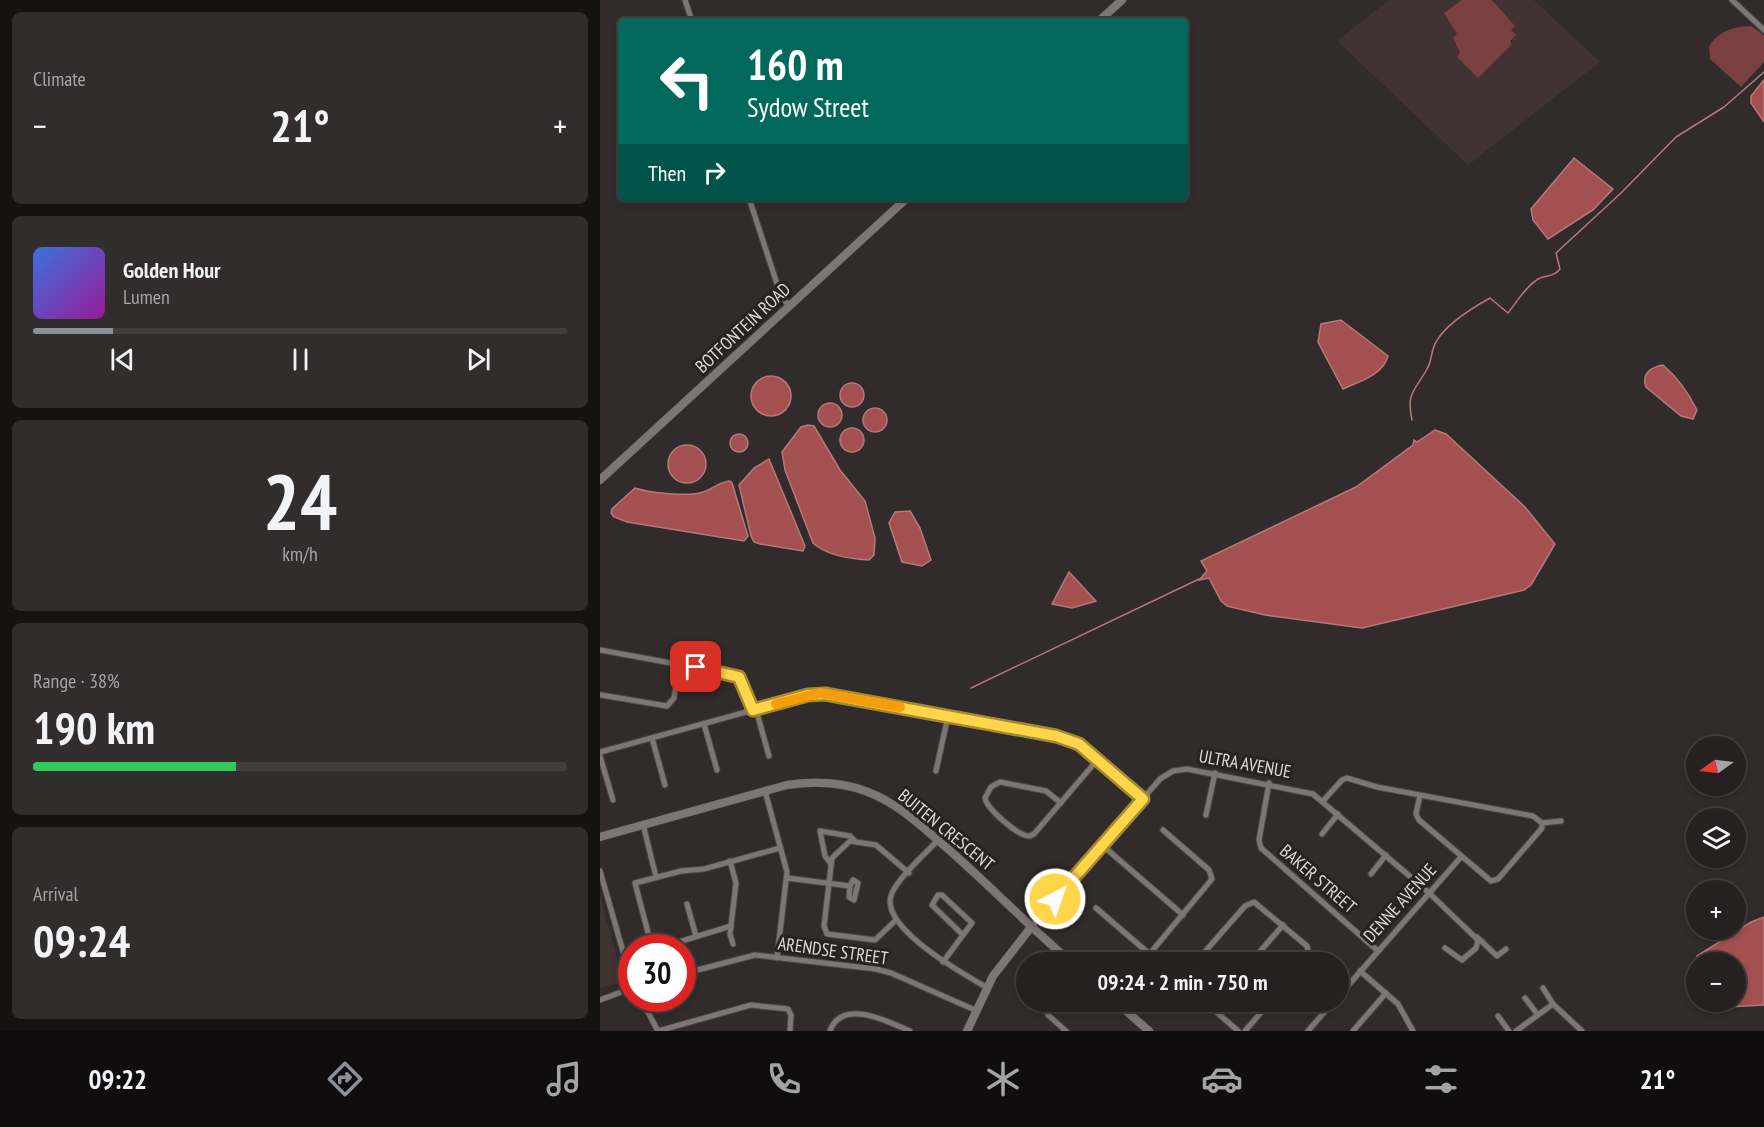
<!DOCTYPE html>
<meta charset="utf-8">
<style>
:root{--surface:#262020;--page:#322d2d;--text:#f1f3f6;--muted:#a4a3a5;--line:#423e3e;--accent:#8c9099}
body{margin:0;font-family:"PT Sans Narrow",sans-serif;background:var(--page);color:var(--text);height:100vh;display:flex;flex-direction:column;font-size:22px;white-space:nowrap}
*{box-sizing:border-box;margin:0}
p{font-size:20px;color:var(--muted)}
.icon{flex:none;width:33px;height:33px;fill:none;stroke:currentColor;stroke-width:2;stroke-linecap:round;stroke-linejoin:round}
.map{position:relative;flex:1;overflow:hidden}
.panel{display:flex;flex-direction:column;gap:12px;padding:12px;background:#151212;width:600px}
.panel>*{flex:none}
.banner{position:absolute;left:18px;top:18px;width:570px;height:183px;border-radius:6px;box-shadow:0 3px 9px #0003,0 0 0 2px var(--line);background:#00695c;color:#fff;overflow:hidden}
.needle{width:39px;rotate:256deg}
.buttons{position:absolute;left:1086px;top:736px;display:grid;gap:12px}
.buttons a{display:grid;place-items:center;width:60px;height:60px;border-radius:50%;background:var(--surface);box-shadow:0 3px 9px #0003,0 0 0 2px var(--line);font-size:30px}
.speed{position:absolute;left:18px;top:934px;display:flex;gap:12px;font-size:30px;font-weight:700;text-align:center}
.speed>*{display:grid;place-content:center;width:78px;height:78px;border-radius:50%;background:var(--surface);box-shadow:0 3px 9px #0003,0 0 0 2px var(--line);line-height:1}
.speed .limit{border:9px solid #d22;background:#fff;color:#111}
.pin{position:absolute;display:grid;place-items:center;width:51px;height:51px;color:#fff;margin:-26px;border-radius:12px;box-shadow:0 3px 9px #0006}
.me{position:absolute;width:66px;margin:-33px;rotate:41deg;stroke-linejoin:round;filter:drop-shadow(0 0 4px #0008)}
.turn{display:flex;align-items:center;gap:21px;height:126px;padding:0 30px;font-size:27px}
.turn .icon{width:78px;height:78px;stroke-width:2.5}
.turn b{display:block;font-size:42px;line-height:51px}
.then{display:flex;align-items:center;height:57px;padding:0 30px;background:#0003;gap:12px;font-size:22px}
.big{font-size:45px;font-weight:600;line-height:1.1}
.panel .widget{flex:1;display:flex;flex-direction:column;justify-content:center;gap:9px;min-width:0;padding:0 21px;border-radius:9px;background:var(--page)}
.panel .dial{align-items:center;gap:0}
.dial b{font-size:78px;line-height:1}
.song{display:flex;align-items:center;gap:18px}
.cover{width:72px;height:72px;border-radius:9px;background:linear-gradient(135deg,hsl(220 70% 55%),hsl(300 70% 35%))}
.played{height:6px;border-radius:3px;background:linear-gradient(90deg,var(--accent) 15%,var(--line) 15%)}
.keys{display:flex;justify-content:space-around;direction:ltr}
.heat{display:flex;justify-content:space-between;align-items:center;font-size:33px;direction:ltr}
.charge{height:9px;border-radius:4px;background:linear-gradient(90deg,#34c759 38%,var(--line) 0)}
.trip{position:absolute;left:416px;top:952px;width:333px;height:60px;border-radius:30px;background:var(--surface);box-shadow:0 3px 9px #0003,0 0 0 2px var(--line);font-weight:600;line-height:60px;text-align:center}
.tab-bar{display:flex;height:96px;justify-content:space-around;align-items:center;background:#0f0d0d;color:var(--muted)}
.tab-bar .icon{width:42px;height:42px}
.tab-bar .active{color:var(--accent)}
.tab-bar b{font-size:27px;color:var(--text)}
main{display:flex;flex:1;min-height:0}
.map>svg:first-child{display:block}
.built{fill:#403332}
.green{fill:#7a4040}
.water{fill:#a45051;stroke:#b5797a;stroke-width:1.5}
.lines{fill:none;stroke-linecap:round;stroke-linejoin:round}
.stream{stroke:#b5797a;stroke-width:1.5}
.street-casing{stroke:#4d4747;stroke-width:7}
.secondary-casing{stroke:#4d4747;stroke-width:9}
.street{stroke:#7e7675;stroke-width:5}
.secondary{stroke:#7e7675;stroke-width:8}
.route-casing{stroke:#a68a30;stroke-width:15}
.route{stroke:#ffd54a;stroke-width:10}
.slow{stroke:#f59e0b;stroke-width:10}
.labels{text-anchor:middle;stroke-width:6;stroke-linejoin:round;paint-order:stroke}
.street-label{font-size:18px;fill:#dedad9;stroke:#282221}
</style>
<main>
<section class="panel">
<div class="widget"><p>Climate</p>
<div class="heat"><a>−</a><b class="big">21°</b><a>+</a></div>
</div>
<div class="widget">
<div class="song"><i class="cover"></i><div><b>Golden Hour</b><p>Lumen</p></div></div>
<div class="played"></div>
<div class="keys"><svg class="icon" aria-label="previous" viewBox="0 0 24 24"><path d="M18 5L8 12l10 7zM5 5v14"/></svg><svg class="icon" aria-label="pause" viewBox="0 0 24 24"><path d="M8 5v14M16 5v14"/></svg><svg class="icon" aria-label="next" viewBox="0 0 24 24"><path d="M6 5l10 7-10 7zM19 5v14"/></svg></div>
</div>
<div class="widget dial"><b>24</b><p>km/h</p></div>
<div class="widget"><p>Range · 38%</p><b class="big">190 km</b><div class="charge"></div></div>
<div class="widget"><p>Arrival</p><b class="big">09:24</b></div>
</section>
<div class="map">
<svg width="1164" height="1031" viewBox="0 0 1164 1031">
<rect width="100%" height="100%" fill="#322b2b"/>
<!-- built -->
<g class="built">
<path d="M 789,0 L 862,0 L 845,14 L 858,34 L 853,38 L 860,52 L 906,48 L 912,44 L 911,30 L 914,26 L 892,0 L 934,0 L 1000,62 L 868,165 L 737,41 Z"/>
<path d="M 0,896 L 22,977 L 19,983 L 0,988 Z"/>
</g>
<!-- green -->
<g class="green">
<path d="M 862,0 L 892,0 L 915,26 L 911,30 L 916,35 L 910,41 L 912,44 L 878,78 L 857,57 L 860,52 L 853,38 L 857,34 L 844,13 Z"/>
<path d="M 1151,26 L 1164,35 L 1164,62 L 1141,87 L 1110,59 L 1109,46 C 1120,30 1133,27 1151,26 Z"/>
</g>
<!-- water -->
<g class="water">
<path d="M 1164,80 L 1164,122 L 1151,103 L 1151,96 Z"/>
<path d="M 974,158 L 1013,189 L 993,210 L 948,239 L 933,220 L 931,209 Z"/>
<path d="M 741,320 L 788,356 C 783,375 760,381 743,389 L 718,342 L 721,324 Z"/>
<path d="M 1063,365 C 1076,376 1089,394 1097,410 L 1093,419 L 1081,416 L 1046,387 C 1041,374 1051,367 1063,365 Z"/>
<circle cx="171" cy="396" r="20"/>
<circle cx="252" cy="395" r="12"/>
<circle cx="230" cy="415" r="12"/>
<circle cx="275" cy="420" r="12"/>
<path d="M 208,425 L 214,426 L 240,470 L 265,501 L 275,538 L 274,555 L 269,560 C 251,559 226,555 213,543 L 185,470 L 182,452 L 201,427 Z"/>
<circle cx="252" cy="440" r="12"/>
<path d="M 835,430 L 846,434 L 925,507 L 955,544 L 931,585 L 924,590 L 762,628 L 665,615 L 627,606 L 621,601 L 609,578 L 599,580 L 607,571 L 601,561 L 756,487 L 813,445 L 814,440 L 817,442 Z"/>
<circle cx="139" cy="443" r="9"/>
<circle cx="87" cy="464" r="19"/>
<path d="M 169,459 L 205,546 L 203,551 L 160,544 L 154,542 L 151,536 L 139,485 L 154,468 Z"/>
<path d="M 130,481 L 132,483 L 148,536 L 144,541 L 27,522 L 14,517 L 11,513 L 12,509 L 35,488 C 49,493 90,497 103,492 C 113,489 119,482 130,481 Z"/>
<path d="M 310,511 L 320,528 L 331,560 L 322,566 L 302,562 L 289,523 L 295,512 Z"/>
<path d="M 469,572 L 496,601 L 472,608 L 452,604 Z"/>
<path d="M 1164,917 L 1164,1005 L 1128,1007 L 1121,1002 L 1136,1002 L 1136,963 L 1097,963 L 1097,956 L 1151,922 Z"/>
</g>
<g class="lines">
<!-- stream -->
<g class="stream">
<path d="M 812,420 C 806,392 815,391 827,369 C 832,361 831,350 836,342 C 846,324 872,308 890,298 L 908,313 C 917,302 925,287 938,279 C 946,275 954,277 960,269 L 956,253 L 1021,193 L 1076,137 L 1124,107 L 1164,72"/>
<path d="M 371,688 L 599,579"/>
</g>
<defs>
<g id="street">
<path d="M 85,0 L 92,21"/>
<path d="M 1132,0 L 1164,30"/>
<path d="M 149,198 L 181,296 L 189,306"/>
<path d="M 0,650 L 136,675 L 143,683 L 150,707 L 157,713 L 169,756"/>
<path d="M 1,695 L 67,706 L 74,698 L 79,664"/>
<path d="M 104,724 L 117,770"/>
<path d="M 52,738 L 65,785"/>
<path d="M 0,752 L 208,695 L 225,694 L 467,739 L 489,751 L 543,799"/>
<path d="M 0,756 L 13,800"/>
<path d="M 336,771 L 348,716"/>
<path d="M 669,783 L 659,840 L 661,848 L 778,951"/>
<path d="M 165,791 L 187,872 L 177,958"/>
<path d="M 723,801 L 742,780 L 747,778 L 777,787 L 933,816 L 942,823 L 942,828 L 898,879 L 891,881 L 819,820 L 816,814 L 820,795"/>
<path d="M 461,803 L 446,791 L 400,782 L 391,787 L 385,798 C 387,809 419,837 430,836 L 434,834 L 498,759"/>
<path d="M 606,815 L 615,773"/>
<path d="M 942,823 L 961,821"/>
<path d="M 43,824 L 56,877"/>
<path d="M 722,834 L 738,814"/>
<path d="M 338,840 C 325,854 300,876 292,893 C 276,926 364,974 386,987"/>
<path d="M 502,845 L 583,915"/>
<path d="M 130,861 L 136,883 L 130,934 L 133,944"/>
<path d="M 231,864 L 225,856 L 220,831 L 250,836 L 254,840"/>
<path d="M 0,871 L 32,983"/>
<path d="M 771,874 L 786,855"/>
<path d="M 187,878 L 250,886 L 249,897 L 254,900 L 258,883 L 253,880 L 250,886"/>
<path d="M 338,895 L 342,895 L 372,923 L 363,935 L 332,905 Z"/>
<path d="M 87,904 L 96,936"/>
<path d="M 496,908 L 560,963"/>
<path d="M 296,920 L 275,940 L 227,934 L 224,926 L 232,858 L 250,841 L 276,845 L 309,873"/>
<path d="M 432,926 L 560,779 L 573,771 L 587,769 L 713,794 L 826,890 L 878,940 L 876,948 L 862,960 L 845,948"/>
<path d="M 877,937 L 897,956 L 906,949"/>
<path d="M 57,948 L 50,940 L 35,883 L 81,871 L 104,869 L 180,848"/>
<path d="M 59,948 L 131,926"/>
<path d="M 343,962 L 363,935"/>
<path d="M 542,963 L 612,879 L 609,870 L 563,830"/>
<path d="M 595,963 L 645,906 L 654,902 L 707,946 L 709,955 L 704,963"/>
<path d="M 650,963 L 683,925"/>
<path d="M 760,971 L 798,1004 L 813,1031"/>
<path d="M 82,974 L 155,955 L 276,969 L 291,973 L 375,1010"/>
<path d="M 943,988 L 953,1004 L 982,1031"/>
<path d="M 738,997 L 861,857"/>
<path d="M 925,998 L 938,1015"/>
<path d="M 41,999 L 58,1031"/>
<path d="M 0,1000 L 32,988"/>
<path d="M 451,1002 L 447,1008 L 448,1015 L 466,1031"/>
<path d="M 605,1002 L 638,1031"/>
<path d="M 898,1016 L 909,1031"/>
<path d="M 58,1031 L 151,1005 L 188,1009 L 191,1015 L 190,1031"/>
<path d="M 230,1031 C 242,997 289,1022 310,1031"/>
<path d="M 645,1031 L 670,1002"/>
<path d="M 708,1031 L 733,1002"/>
<path d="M 753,1031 L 786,993"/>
<path d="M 916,1031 L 953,1004"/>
</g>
<g id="secondary">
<path d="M 499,21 L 522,0"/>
<path d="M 0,480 L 307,198"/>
<path d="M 0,837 L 187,785 C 215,781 242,782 268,792 C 299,804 322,827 347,848 C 389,885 429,926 472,963"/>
<path d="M 516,1002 L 549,1031"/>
<path d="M 367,1031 L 393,976 L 432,926"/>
</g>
</defs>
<!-- street casing -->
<use href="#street" class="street-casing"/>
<!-- secondary casing -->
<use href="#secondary" class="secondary-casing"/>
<!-- street -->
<use href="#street" class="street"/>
<!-- secondary -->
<use href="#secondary" class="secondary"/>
</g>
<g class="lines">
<defs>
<path id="route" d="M 96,667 L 139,677 L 153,710 L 208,695 L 225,694 L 456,736 L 479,744 L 543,799 L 455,899"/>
</defs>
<!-- route casing -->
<use href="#route" class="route-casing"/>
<!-- route -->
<use href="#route" class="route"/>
<!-- slow -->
<path class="slow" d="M 176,704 L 220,693 L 300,707"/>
</g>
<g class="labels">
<!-- street labels -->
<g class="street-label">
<text transform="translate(143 328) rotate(-43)" y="6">BOTFONTEIN ROAD</text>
<text transform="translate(645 764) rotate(10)" y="6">ULTRA AVENUE</text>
<text transform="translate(346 830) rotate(39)" y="6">BUITEN CRESCENT</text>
<text transform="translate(718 879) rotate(41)" y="6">BAKER STREET</text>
<text transform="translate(800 903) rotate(-48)" y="6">DENNE AVENUE</text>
<text transform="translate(233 951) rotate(8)" y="6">ARENDSE STREET</text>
</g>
</g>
</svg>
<div class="buttons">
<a><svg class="needle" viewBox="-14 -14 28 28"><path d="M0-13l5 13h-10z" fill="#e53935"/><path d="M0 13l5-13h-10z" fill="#a4a3a5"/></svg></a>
<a><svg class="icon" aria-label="layers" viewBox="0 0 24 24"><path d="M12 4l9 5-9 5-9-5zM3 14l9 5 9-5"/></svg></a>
<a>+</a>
<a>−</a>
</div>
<div class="speed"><div class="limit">30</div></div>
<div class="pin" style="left:96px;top:667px;background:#d93025"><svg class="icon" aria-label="arrive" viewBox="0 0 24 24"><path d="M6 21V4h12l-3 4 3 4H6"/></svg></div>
<svg class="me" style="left:455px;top:899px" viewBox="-20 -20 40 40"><circle r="17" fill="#ffd54a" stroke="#fff" stroke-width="3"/><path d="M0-11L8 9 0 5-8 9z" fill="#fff"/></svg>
<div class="trip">09:24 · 2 min · 750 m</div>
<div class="banner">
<div class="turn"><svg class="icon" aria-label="left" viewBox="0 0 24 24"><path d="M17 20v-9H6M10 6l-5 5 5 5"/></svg><div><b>160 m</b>Sydow Street</div></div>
<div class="then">Then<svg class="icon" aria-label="right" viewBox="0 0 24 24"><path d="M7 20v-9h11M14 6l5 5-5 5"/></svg></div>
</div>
</div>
</main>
<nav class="tab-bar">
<b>09:22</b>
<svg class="icon active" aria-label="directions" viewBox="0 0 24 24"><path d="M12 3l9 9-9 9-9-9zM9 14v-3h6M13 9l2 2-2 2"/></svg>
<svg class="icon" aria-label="music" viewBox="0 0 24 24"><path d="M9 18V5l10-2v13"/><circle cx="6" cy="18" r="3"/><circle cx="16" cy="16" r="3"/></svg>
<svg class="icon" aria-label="phone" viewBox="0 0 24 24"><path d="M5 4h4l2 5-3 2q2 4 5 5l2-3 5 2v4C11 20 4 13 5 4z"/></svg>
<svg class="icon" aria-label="climate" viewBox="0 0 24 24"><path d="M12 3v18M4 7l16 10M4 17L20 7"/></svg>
<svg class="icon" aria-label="car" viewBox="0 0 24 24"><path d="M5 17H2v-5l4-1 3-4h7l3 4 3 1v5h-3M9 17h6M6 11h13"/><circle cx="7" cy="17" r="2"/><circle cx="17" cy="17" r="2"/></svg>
<svg class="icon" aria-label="filters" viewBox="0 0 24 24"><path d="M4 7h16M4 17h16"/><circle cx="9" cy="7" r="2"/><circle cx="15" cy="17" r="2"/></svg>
<b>21°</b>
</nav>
